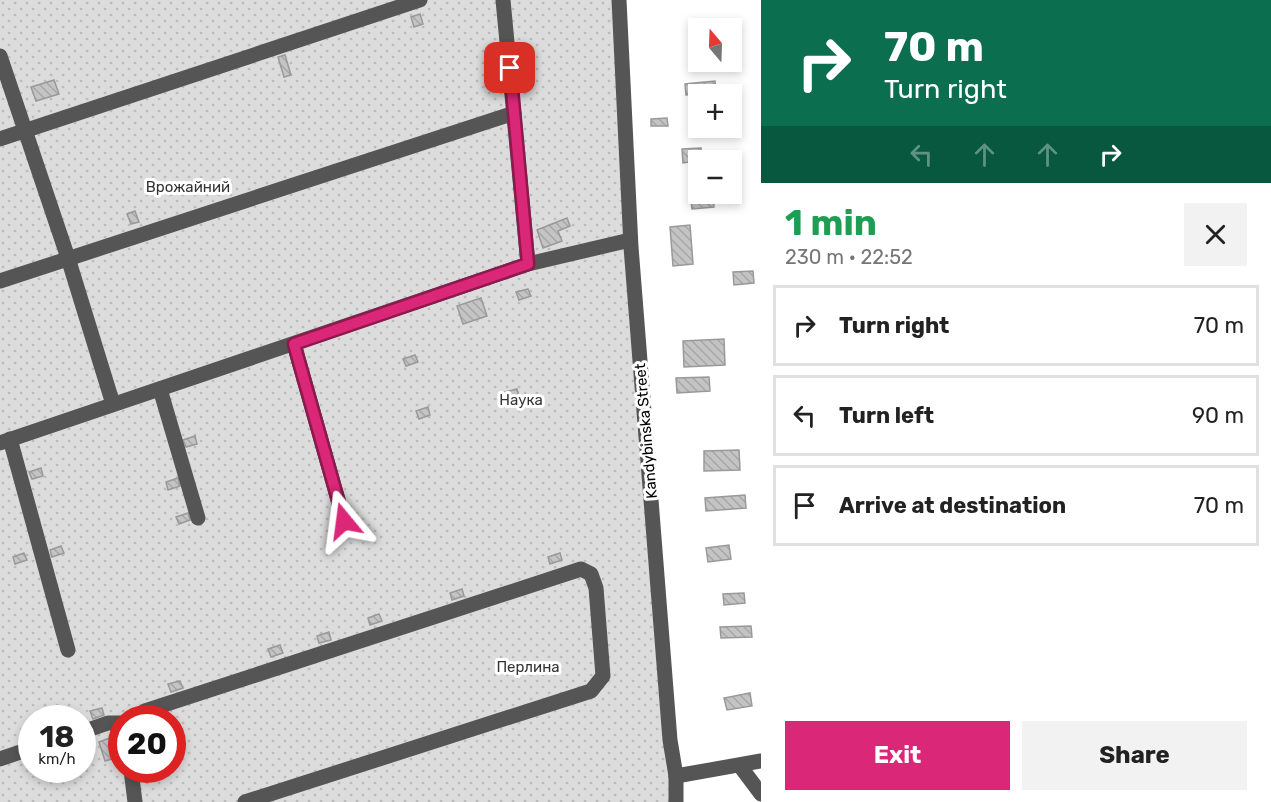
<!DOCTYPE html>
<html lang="en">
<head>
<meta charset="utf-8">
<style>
  body { margin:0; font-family:Rubik,sans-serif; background:#f2f2f2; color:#222; height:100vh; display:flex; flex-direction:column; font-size:22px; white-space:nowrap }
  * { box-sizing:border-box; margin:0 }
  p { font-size:20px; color:#767676 }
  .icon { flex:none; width:33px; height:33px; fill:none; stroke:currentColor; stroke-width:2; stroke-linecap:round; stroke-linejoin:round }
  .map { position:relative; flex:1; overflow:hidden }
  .side { display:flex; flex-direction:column; background:#fff; width:510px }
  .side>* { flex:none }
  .top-card { background:#0b6e4f; color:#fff; overflow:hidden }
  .needle { width:39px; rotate:341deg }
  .buttons { position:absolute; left:688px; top:18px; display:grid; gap:12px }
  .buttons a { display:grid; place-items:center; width:54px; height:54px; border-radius:0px; background:#fff; box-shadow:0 3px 9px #0003; font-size:30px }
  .speed { position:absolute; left:18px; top:705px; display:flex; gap:12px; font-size:30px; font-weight:700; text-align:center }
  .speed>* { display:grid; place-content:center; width:78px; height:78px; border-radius:50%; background:#fff; box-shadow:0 3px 9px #0003; line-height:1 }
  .speed small { font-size:15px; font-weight:400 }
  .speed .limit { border:9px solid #d22; background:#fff; color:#111 }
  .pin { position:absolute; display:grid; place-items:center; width:51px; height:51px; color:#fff; margin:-26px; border-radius:12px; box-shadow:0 3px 9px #0006 }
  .me { position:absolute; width:66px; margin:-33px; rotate:344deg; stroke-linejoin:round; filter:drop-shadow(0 0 4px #0008) }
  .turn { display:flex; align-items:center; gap:21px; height:126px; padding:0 24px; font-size:27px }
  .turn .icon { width:78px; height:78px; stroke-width:2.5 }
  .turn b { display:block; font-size:42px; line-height:51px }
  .lanes { display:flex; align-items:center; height:57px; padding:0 24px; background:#0003; justify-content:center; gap:30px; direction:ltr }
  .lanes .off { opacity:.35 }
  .round { display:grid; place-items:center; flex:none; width:63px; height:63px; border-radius:0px; background:#f2f2f2 }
  .headline { display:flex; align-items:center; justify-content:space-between; height:102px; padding:0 24px }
  h1 { font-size:36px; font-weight:700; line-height:45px; color:#1e9e55 }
  .action { display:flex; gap:12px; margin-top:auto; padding:12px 24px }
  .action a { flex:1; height:69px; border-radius:0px; background:#db2777; color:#fff; font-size:24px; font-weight:700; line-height:69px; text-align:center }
  .action a+a { background:#f2f2f2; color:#222 }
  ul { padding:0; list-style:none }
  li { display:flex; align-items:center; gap:18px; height:81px; margin:0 12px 9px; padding:0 12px; border:3px solid #e0e0e0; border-radius:0px }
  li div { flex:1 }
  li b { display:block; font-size:22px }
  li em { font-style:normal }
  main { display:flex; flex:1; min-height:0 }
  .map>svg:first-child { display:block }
  .garden { fill:url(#garden-dots); fill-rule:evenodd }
  .building { fill:url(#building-back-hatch); stroke:#999; stroke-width:1.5 }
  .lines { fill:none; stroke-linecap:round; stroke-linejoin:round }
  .minor { stroke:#555; stroke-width:15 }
  .route-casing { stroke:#8e194d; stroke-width:15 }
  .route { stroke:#db2777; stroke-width:10 }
  .labels { text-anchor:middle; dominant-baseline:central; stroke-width:6; stroke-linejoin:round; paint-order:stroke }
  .park-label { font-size:15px; fill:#333; stroke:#fff }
  .street-label { font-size:15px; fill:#000; stroke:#fff }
</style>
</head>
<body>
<main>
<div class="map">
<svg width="761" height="802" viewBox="0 0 761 802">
  <defs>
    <pattern id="garden-dots" width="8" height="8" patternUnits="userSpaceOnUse" patternTransform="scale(1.5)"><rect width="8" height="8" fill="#dcdcdc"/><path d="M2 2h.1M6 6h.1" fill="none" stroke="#bbb" stroke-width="1.8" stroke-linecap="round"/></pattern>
    <pattern id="building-back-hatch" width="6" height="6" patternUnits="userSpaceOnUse" patternTransform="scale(1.5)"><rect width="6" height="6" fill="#c4c4c4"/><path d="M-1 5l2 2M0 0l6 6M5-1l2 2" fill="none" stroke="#a7a7a7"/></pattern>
  </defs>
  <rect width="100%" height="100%" fill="#fff"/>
  <path class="garden" d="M0,0h619l57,802h-676zM32,718h50v52h-50zM122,718h50v52h-50z"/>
  <g class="building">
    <path d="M420,14l3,10 -9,3 -3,-10z"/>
    <path d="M699,29v15l-6,1 -3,-14z"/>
    <path d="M285,55l6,20 -7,2 -6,-20z"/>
    <path d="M54,80l5,14 -23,7 -5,-14z"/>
    <path d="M715,81l1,11 -30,3 -1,-11z"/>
    <path d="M667,118l1,8h-17v-7z"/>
    <path d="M701,148l1,12 -19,3 -1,-14z"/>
    <path d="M690,193l23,1 1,13 -22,2z"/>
    <path d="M135,211l4,11 -8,2 -4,-10z"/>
    <path d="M567,218l3,8 -12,5 4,10 -19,7 -6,-18z"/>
    <path d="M690,225l3,39 -20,2 -3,-39z"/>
    <path d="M753,271l1,12 -20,2 -1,-13z"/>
    <path d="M528,289l3,7 -12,4 -3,-8z"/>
    <path d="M481,298l6,18 -24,8 -6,-18z"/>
    <path d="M724,339l1,26 -41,2 -1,-26z"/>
    <path d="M415,355l3,7 -12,4 -3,-7z"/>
    <path d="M709,377l1,14 -33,2 -1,-15z"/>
    <path d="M517,389l2,7 -12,4 -2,-8z"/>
    <path d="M428,407l2,8 -11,4 -3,-8z"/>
    <path d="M195,436l2,8 -11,3 -3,-7z"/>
    <path d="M739,450l1,20 -36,1v-20z"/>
    <path d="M41,468l2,8 -11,3 -3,-7z"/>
    <path d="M178,478l2,8 -12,4 -2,-8z"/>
    <path d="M745,495l1,13 -40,3 -1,-13z"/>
    <path d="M188,513l2,7 -11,4 -3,-7z"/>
    <path d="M729,545l2,14 -23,3 -2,-14z"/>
    <path d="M61,546l3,7 -12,4 -2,-7z"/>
    <path d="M24,553l3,7 -12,4 -2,-7z"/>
    <path d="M560,553l2,7 -12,4 -2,-7z"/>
    <path d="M462,589l2,7 -12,4 -2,-7z"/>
    <path d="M744,593l1,10 -21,2 -1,-11z"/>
    <path d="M379,614l3,7 -12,4 -2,-7z"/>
    <path d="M751,626l1,11 -31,1 -1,-11z"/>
    <path d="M329,632l2,8 -12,3 -2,-7z"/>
    <path d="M280,645l3,8 -12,4 -3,-8z"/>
    <path d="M180,681l3,7 -12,4 -3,-8z"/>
    <path d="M750,693l2,13 -25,4 -3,-12z"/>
    <path d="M102,708l2,7 -11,4 -3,-8z"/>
    <path d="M118,735l4,21 -17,5 -6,-19z"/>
  </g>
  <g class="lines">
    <g class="minor">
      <path d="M503,0l25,264"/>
      <path d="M619,0l12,247 39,493 6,36 85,-15"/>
      <path d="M0,56l68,202 45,146"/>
      <path d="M0,139l420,-139"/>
      <path d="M0,281l514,-168"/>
      <path d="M294,344l50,177"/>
      <path d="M160,389l38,129"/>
      <path d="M10,439l58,211"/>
      <path d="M0,443l528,-179 102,-24"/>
      <path d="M132,718l13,-7 436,-142 10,5 5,14 7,88 -12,15 -346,111"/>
      <path d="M82,732l26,-9h14"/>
      <path d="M0,759l32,-11"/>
      <path d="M740,766l21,28"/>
      <path d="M131,770l4,32"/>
      <path d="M676,802v-26"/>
    </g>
  </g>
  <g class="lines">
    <g class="route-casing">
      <path id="route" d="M344,521l-50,-177 234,-80 -18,-196"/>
    </g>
    <use href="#route" class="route"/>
  </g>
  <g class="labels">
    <g class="park-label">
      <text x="188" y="187">Врожайний</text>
      <text x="521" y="400">Наука</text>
      <text x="528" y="667">Перлина</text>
    </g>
    <g class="street-label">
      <text transform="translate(646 431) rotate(-95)">Kandybinska Street</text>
    </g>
  </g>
</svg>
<div class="buttons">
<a><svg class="needle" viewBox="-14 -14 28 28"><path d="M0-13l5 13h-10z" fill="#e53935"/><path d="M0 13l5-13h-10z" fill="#767676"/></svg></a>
<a>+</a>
<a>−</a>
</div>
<div class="speed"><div>18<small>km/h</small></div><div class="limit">20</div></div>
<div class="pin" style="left:510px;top:68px;background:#d93025"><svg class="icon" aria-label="arrive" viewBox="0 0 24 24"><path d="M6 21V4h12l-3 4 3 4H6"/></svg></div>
<svg class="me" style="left:344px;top:521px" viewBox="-20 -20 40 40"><path d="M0-17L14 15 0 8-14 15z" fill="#db2777" stroke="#fff" stroke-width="4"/></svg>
</div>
<section class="side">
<div class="top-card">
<div class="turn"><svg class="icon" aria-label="right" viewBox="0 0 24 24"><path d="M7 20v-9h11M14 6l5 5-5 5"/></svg><div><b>70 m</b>Turn right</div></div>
<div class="lanes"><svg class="icon off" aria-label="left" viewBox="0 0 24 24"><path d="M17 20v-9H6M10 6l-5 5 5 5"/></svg><svg class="icon off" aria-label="ahead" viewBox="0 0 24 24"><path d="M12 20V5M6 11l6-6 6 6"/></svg><svg class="icon off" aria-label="ahead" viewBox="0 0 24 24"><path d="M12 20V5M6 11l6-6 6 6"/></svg><svg class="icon" aria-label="right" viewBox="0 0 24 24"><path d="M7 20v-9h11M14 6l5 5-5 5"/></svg></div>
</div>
<div class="headline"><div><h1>1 min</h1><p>230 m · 22:52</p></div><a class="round"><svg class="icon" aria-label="close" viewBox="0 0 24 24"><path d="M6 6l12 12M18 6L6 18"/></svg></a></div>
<ul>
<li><svg class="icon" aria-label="right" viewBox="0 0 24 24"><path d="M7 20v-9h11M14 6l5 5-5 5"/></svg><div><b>Turn right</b></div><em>70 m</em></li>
<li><svg class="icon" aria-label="left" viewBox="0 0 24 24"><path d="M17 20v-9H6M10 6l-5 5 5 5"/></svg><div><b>Turn left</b></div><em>90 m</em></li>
<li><svg class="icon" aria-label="arrive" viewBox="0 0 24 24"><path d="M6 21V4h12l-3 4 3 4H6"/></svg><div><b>Arrive at destination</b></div><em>70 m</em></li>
</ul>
<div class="action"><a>Exit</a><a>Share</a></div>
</section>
</main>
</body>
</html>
